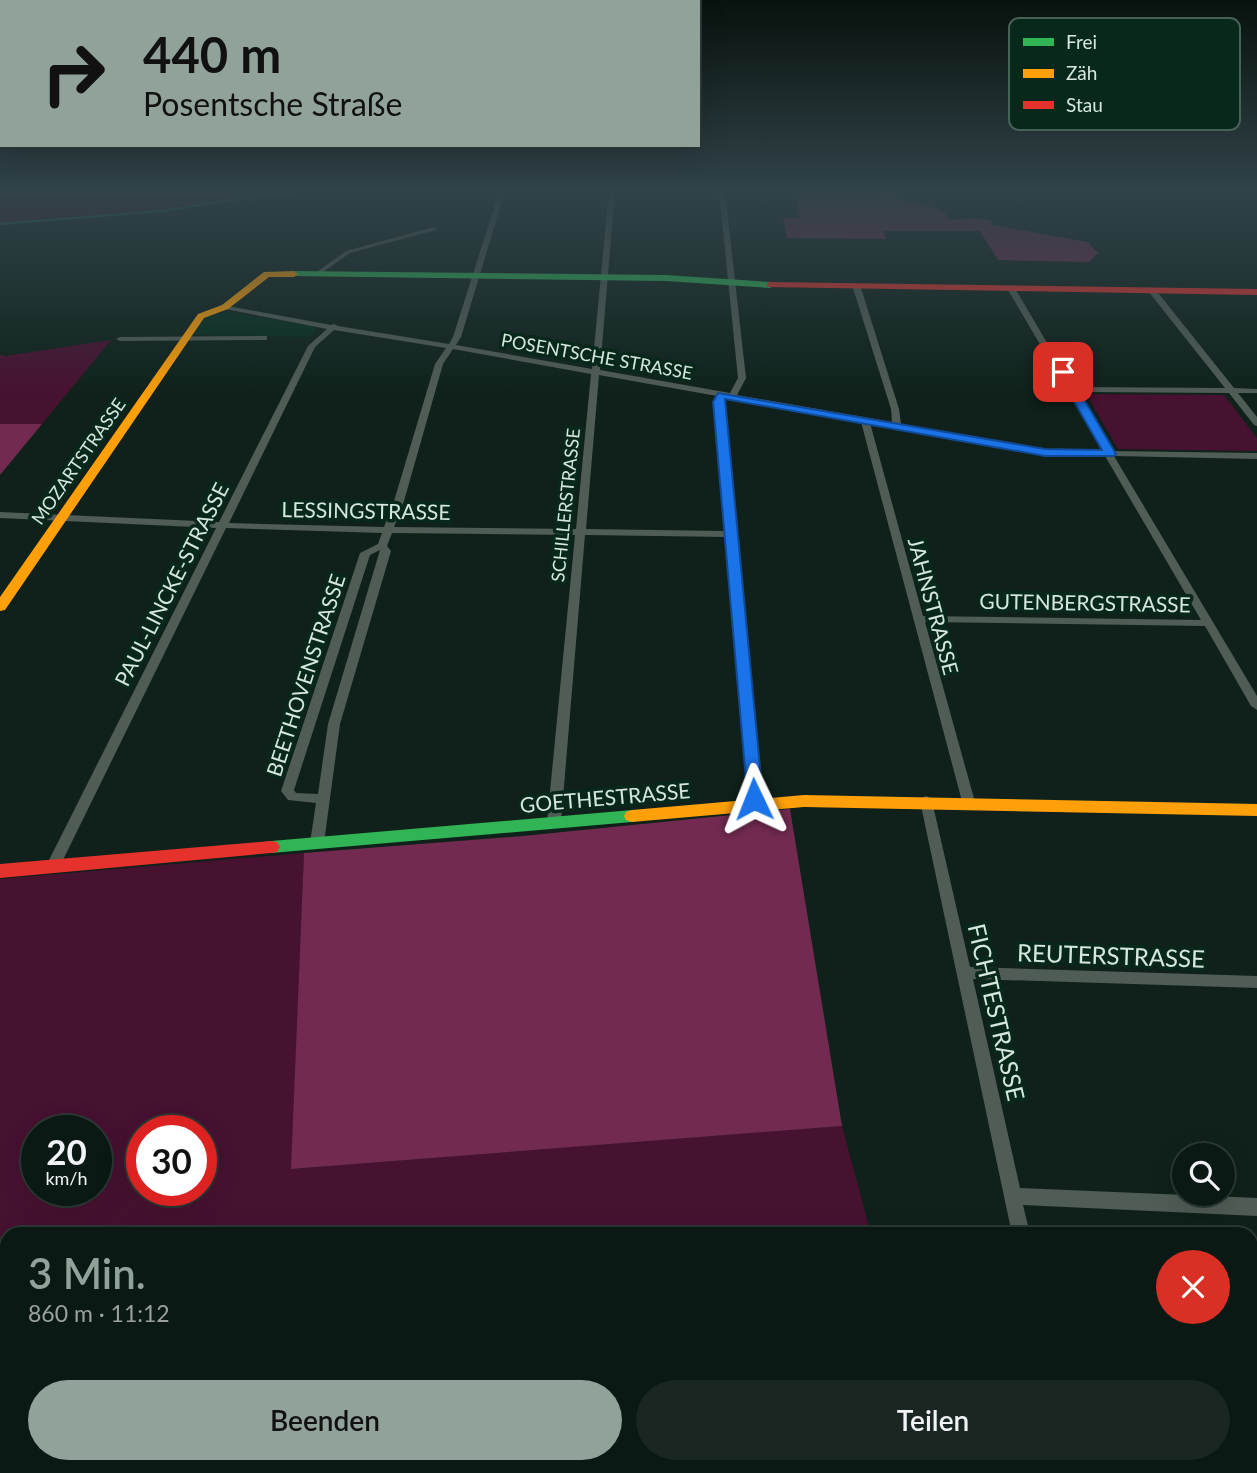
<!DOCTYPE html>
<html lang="de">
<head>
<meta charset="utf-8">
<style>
  body { margin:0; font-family:Lato,sans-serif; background:#192622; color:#f1f3f6; height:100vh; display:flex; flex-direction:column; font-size:26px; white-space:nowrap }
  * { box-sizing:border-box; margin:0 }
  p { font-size:23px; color:#9aa0a0 }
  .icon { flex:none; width:38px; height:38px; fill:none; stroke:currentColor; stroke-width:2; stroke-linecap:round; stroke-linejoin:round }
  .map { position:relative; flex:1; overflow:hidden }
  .panel { position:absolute; left:0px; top:1227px; width:1258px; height:247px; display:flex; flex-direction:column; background:#0b1914; border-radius:21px 21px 0 0; box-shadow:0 7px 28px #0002,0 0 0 2px #2b3834 }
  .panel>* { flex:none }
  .hud { position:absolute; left:0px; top:0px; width:700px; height:147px; box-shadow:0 7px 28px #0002,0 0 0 2px #2b3834; background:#90a299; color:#111; overflow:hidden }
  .tools { position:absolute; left:1172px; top:1143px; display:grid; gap:14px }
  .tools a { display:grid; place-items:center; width:63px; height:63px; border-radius:50%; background:#0b1914; box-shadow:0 7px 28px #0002,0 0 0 2px #2b3834; font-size:35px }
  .speed { position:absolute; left:21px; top:1115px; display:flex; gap:14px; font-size:35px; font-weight:700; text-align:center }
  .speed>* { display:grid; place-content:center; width:91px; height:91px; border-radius:50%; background:#0b1914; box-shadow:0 7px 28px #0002,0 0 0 2px #2b3834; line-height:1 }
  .speed small { font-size:18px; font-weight:400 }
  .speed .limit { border:10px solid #d22; background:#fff; color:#111 }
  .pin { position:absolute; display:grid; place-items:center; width:60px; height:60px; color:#fff; margin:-30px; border-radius:14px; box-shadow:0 4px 10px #0006 }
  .me { position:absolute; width:77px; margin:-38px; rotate:358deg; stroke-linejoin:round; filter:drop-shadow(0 0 5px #0008) }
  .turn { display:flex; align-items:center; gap:24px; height:147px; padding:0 28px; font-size:32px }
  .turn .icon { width:91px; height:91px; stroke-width:2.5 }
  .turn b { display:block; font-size:49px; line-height:60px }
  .round { display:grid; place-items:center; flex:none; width:74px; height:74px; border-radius:37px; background:#192622 }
  .head { display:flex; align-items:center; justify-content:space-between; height:119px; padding:0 28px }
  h1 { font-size:42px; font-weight:600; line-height:52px; color:#90a299 }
  .cta { display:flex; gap:14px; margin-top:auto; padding:14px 28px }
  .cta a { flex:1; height:80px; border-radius:42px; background:#90a299; color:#111; font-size:28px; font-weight:600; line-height:80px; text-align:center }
  .cta a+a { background:#192622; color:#f1f3f6 }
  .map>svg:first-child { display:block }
  .built { fill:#052d1f }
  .green { fill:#471130; fill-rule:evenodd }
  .forest { fill:#722a50 }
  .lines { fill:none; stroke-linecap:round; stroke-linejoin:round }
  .stream { stroke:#177656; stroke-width:2 }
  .street { fill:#505c56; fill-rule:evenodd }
  .fast { fill:#30b455; fill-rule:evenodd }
  .slow { fill:#ff9f0a; fill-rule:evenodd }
  .jam { fill:#e5322d; fill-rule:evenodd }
  .route { fill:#1a73e8; stroke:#114b97; stroke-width:2 }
  .labels { text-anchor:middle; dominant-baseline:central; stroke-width:7; stroke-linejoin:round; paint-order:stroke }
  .far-street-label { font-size:18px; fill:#d5e7de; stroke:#08281c }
  .street-label { font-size:21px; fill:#d5e7de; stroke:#08281c }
  .near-street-label { font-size:24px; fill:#d5e7de; stroke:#08281c }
  .key { fill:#08281c; stroke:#466156; stroke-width:2 }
  .key-label { font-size:19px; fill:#d5e7de }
</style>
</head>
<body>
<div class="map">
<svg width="1257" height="1473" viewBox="0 0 1257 1473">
  <rect width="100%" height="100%" fill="#0f211a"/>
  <path class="built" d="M230,312l87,15 -6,10 -117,-2 11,-18z"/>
  <g class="green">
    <path d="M293,191l-132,20 -161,14v-34z"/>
    <path d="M111,340l-69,84h-42v-70l5,2z"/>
    <path d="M1086,394l138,1 33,43v13l-139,-2z"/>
    <path d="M304,853l-12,316 550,-43 29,108h-864v88l-7,1v-444zM37,1130h59v60h-59zM142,1130h59v60h-59z"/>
    <path d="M163,1467l791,-1 1,7h-794z"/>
  </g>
  <g class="forest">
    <path d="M884,191h20l-11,7 40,9 13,6 2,6c15,1 29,-2 43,2l1,4 96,17 10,11 -9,9 -91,-2 -18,-29h-97l3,8 -99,-1 -4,-20h16l-1,-19 24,-4 46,4z"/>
    <path d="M0,424h42l-42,51z"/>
    <path d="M790,809l52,317 -551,43 13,-316 219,-17z"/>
  </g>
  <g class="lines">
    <path class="stream" d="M0,224l161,-13 132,-20"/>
    <g class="street">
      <path d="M609,191h6l-15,179 130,23 8,-15 -19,-187h6l21,187 -9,17 155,27 -1,-13 -38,-121 4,-2 4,2 38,121 2,15 144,25 57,1 -94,-160 4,-2 4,2 57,97 152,1 -77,-97 7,-2 79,99 23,1v4h-19l19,24v9l-3,-1 -25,-32 -153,-1 35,59 146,2v6l-143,-3 143,240v14l-6,-4 -46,-80 -280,-4 50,180 -2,3h-10l-102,-383 -136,-25 -3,5 15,132 -1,2 27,269 -2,3h-10l-2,-3 -23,-268 -141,-2 -24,287 -2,3h-10l-2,-3 28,-287 -183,-2 -5,13 4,5 -51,173 -16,119 -2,4h-10l-2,-4 6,-40 -28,-3 -7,-9 79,-238 18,-9 4,-11 -156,-5 -166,338 -2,4h-10l-2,-4 170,-338 -216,-10v-6l219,10 89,-176 19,-17 -102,-20h-3v-4l109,20 3,-1 4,2 111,18 4,-7 44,-139 3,-2 3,2 -42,139 -5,8 136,24zM334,330l112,18 -11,16 -41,137 -10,26 -155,-4 86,-176zM453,349l138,25 -15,155 -182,-2 10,-26 39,-137zM599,375l118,21 -3,6 11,129 -139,-2zM870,423l175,32 60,1 96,164 -278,-4zM380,550l-52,174 -10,70 -22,-1 -2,-3 76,-235z"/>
      <path d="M434,227l3,2 -1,1 -86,23 -31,22 -5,-1 32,-23z"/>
      <path d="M264,336h3v4l-147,1 -4,-2 4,-2z"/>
      <path d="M926,796l5,2 1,3 38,166 287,9v12l-284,-9 47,209 237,10v18l-234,-11 7,29h-18l-92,-433 1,-3z"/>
    </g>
    <g class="fast">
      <path d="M294,271l372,4 104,7 5,3 -5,3 -104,-7 -375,-5 -1,-2z"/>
      <path d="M632,810l6,2 2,4 -2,4 -6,2 -361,31 -6,-1 -3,-5 3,-5 6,-1z"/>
    </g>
    <g class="slow">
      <path d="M264,272l30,-1 4,3 -4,3h-25l-41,32 -24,9 -199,292 -5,1v-14l198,-283 24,-9z"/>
      <path d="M804,795l453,9v12l-453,-9 -172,15 -6,-2 -2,-4 2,-4 6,-2z"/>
    </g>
    <g class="jam">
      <path d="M770,282l487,7v6l-490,-8v-4z"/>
      <path d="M271,841l6,1 3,5 -3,5 -6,1 -271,25v-14z"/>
    </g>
  </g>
  <linearGradient id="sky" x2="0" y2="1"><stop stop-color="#08120e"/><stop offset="0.48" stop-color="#314349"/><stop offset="1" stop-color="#314349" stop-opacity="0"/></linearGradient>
  <rect width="1257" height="398" fill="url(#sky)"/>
  <path class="route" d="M1063,369l5,3 48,82 -2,2h-69l-320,-57 38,400 -3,4h-12l-35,-401 5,-9 327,56 57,1 -45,-78z"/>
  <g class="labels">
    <g class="far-street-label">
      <text transform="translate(597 356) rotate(10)">POSENTSCHE STRASSE</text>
      <text transform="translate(78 461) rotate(-55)">MOZARTSTRASSE</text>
      <text transform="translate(565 505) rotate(-84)">SCHILLERSTRASSE</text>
    </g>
    <g class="street-label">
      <text transform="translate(366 510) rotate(1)">LESSINGSTRASSE</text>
      <text transform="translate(171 584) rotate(-63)">PAUL-LINCKE-STRASSE</text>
      <text transform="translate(1085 602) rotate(1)">GUTENBERGSTRASSE</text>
      <text transform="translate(934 606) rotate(75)">JAHNSTRASSE</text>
      <text transform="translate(305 675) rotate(-72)">BEETHOVENSTRASSE</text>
      <text transform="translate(605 797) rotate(-5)">GOETHESTRASSE</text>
    </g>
    <g class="near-street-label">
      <text transform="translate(1111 955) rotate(2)">REUTERSTRASSE</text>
      <text transform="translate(997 1012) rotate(77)">FICHTESTRASSE</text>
    </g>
  </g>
  <rect x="1009" y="18" width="231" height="112" rx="10" class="key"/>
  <rect x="1023" y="38" width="31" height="8" fill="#30b455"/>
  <rect x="1023" y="69" width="31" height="9" fill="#ff9f0a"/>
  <rect x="1023" y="101" width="31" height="8" fill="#e5322d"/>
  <g class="key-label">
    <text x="1066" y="49">Frei</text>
    <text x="1066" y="80">Zäh</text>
    <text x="1066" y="112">Stau</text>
  </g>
</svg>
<div class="tools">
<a><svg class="icon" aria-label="search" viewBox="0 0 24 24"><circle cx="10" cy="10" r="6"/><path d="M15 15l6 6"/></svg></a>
</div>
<div class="speed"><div>20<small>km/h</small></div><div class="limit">30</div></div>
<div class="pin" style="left:1063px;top:372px;background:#d93025"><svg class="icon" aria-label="arrive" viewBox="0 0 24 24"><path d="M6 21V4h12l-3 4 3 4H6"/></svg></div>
<svg class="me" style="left:754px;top:799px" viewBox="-20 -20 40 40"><path d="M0-17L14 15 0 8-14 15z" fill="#1a73e8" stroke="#fff" stroke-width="4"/></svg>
<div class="hud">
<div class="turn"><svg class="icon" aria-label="right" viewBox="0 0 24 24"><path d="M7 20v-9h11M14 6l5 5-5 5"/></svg><div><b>440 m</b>Posentsche Straße</div></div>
</div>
<section class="panel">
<div class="head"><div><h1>3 Min.</h1><p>860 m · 11:12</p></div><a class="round" style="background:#d93025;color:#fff"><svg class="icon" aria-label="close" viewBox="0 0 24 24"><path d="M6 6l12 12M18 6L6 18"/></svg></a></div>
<div class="cta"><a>Beenden</a><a>Teilen</a></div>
</section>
</div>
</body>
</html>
